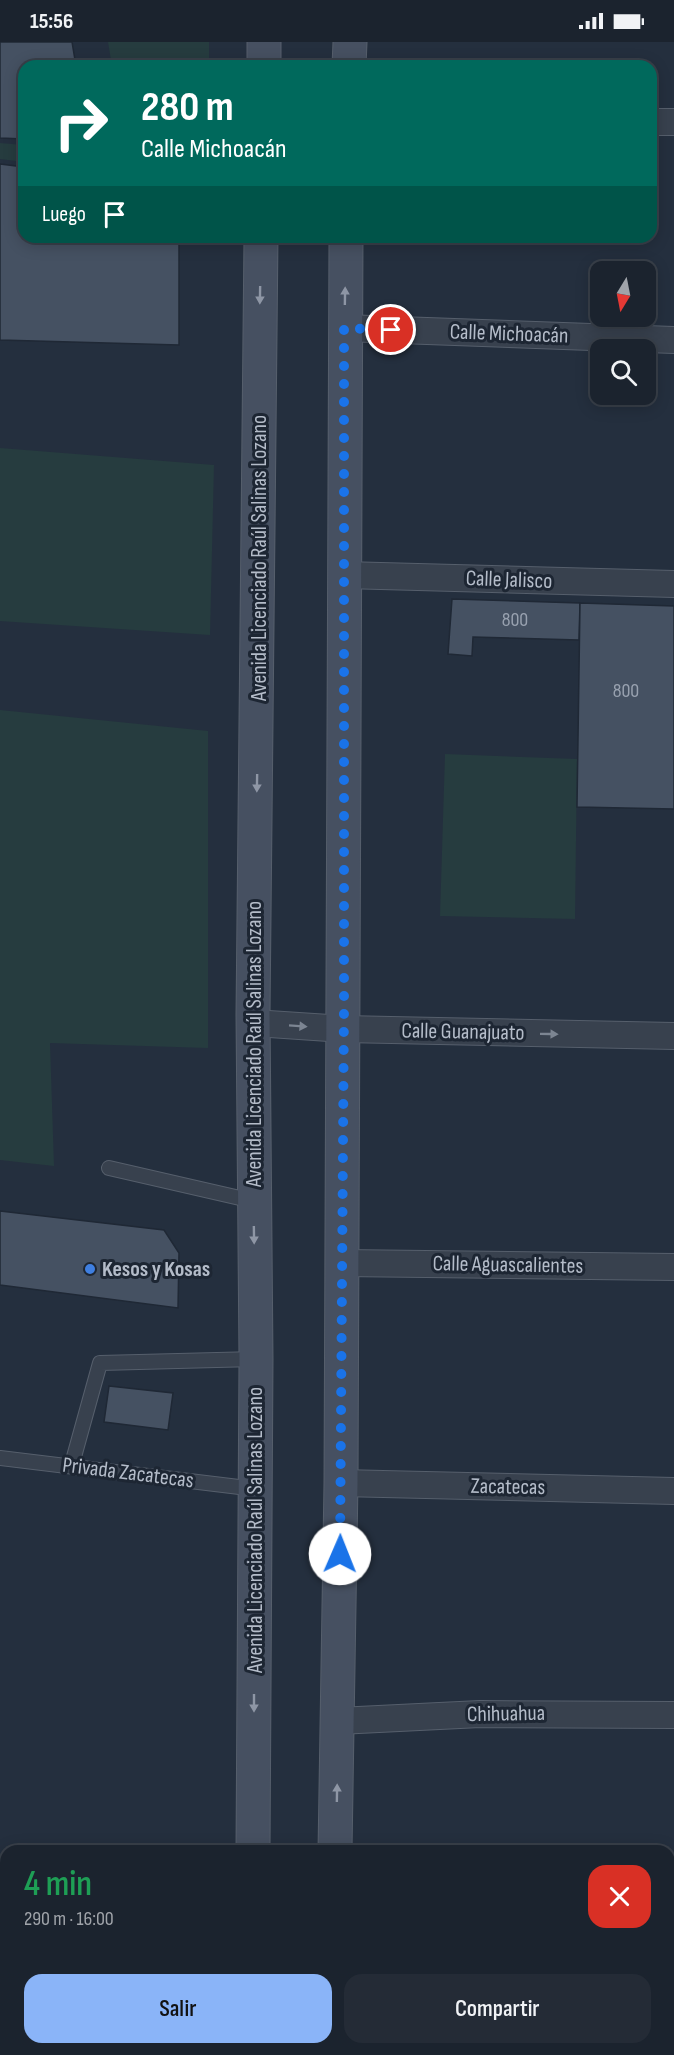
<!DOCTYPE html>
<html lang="es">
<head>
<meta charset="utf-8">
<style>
  body { margin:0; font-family:"Sofia Sans Condensed",sans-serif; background:#242b36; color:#f1f3f6; height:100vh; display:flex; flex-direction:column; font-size:22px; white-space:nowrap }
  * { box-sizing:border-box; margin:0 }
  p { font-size:20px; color:#a0a4aa }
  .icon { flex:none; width:33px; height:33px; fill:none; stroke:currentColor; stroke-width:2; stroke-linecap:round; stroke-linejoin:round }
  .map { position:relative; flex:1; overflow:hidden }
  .details { position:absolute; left:0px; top:1803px; width:675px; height:210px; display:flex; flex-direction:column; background:#1b232e; border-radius:18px 18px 0 0; box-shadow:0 3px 15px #0003,0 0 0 2px #39404a }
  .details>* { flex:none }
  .banner { position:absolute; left:18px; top:18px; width:639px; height:183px; border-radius:18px; box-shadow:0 3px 15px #0003,0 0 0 2px #39404a; background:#00695c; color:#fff; overflow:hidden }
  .needle { width:39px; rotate:190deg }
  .fabs { position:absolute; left:590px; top:219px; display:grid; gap:12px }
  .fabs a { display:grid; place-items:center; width:66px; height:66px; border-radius:12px; background:#1b232e; box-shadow:0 3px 15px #0003,0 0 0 2px #39404a; font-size:30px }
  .pin { position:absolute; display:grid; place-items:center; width:51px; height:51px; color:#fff; margin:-26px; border:3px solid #fff; border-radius:50%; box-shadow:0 2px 6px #0007 }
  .me { position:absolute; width:66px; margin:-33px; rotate:1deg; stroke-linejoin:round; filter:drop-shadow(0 0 4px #0008) }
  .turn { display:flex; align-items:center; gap:21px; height:126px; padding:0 24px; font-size:27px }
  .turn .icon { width:78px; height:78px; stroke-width:2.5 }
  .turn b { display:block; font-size:42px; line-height:51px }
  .then { display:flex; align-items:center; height:57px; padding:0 24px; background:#0003; gap:12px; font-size:22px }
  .round { display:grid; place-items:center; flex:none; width:63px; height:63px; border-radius:18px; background:#242b36 }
  .summary { display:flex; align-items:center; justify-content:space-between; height:102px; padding:0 24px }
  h1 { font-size:36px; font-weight:600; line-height:45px; color:#1e9e55 }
  .cta { display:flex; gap:12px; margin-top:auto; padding:12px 24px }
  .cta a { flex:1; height:69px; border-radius:18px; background:#8ab4f8; color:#111; font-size:24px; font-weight:600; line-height:69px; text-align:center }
  .cta a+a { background:#242b36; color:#f1f3f6 }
  .status { display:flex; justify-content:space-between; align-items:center; height:42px; padding:0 30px; background:#1b232e; direction:ltr }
  .status svg { height:16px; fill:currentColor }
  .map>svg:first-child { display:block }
  .green { fill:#263c3f }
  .building { fill:#455162; stroke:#1f2835; stroke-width:1.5 }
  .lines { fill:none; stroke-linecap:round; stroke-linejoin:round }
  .service-casing { stroke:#565f6c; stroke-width:16 }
  .minor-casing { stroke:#565f6c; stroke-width:28 }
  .secondary-casing { stroke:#565f6c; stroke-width:35 }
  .service { stroke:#38414e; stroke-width:14 }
  .minor { stroke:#38414e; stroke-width:26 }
  .secondary { stroke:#465061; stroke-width:33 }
  .oneway { fill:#8e96a5 }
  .oneway2 { fill:#7c8592 }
  .route { stroke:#1a73e8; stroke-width:10; stroke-dasharray:0 18 }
  .shop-dot { fill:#3f7fe0; stroke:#1d2633; stroke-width:2 }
  .labels { text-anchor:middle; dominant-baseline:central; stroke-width:6; stroke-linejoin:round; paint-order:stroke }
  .number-label { font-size:20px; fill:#98a1af }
  .street-label { font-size:22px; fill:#b4bcc9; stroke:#1d2633 }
  .poi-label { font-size:22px; font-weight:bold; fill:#b4bcc9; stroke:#1d2633; text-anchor:start }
</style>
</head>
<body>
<div class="status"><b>15:56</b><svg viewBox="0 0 49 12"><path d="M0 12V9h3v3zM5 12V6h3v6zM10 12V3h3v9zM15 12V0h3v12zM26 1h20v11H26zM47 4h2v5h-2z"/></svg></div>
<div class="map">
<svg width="674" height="2013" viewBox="0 0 674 2013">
  <rect width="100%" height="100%" fill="#242f3e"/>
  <g class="green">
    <path d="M108,0h101v24h-97z"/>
    <path d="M0,101l24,2v17l-24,-3z"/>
    <path d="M0,406l214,17 -4,170 -210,-14z"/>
    <path d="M0,668l208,21v317l-158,-5 4,123 -54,-6z"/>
    <path d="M445,712l132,5 -2,160 -135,-3z"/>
    <path d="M0,1932l6,1v74h196v6h-202z"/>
  </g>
  <g class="building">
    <path d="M0,0h72l4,24h-52v73l-24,-1z"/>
    <path d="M0,122l24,3v70h155v108l-179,-5z"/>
    <path d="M452,557l128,4 -1,37 -106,-3 -1,19 -24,-2z"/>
    <path d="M580,561l94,3v203l-97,-2z"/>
    <path d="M0,1169l164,19 15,23 -1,55 -178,-23z"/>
    <path d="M109,1344l64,7 -5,37 -64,-8z"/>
  </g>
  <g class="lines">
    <g class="service-casing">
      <g id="service">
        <path d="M109,1126l144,33"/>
        <path d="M0,1416l256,31"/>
        <path d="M72,1422l28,-101 156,-4"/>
      </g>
    </g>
    <g class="minor-casing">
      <g id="minor">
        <path d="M651,80h23"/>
        <path d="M344,286l330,12"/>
        <path d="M344,533l330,9"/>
        <path d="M253,981l91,6 330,7"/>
        <path d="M342,1221l332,4"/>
        <path d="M341,1441l333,8"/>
        <path d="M338,1679l142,-7 194,1"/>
      </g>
    </g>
    <g class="secondary-casing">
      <g id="secondary">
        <path d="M264,24v-24"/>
        <path d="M349,24l1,-24"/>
        <path d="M253,1809l3,-492 -3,-345 8,-777"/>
        <path d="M335,1809l6,-368 5,-1246"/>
        <path d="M250,2013v-6"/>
        <path d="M333,2013l1,-6"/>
      </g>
    </g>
    <use href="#service" class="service"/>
    <use href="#minor" class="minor"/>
    <use href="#secondary" class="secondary"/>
  </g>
  <defs><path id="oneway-solid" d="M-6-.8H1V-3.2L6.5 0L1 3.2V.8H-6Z" transform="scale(1.5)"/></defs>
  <g class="oneway">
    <use href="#oneway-solid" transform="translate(260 253) rotate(91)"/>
    <use href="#oneway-solid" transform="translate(345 254) rotate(-89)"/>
    <use href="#oneway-solid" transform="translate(257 741) rotate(91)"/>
    <use href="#oneway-solid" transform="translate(254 1193) rotate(89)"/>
    <use href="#oneway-solid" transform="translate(254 1661) rotate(90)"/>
    <use href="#oneway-solid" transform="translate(337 1751) rotate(-89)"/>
  </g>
  <g class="oneway2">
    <use href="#oneway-solid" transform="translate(298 984) rotate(4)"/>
    <use href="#oneway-solid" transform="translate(549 992) rotate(1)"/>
  </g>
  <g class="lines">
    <path class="route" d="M340,1512l4,-546v-680l47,2"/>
  </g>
  <circle class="shop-dot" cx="90" cy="1227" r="6"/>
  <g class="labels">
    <g class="number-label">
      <text x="515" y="578">800</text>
      <text x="626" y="649">800</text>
    </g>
    <g class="street-label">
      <text transform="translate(509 292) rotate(2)">Calle Michoacán</text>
      <text transform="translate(259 516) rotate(-90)">Avenida Licenciado Raúl Salinas Lozano</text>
      <text transform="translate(509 538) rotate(2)">Calle Jalisco</text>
      <text transform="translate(463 990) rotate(1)">Calle Guanajuato</text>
      <text transform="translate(254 1002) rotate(-90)">Avenida Licenciado Raúl Salinas Lozano</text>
      <text transform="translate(508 1223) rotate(1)">Calle Aguascalientes</text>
      <text transform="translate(128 1431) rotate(7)">Privada Zacatecas</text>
      <text transform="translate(508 1445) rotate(1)">Zacatecas</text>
      <text transform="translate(255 1488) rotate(-90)">Avenida Licenciado Raúl Salinas Lozano</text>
      <text transform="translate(506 1672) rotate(-1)">Chihuahua</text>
    </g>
    <g class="poi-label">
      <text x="102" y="1227">Kesos y Kosas</text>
    </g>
  </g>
</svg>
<div class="fabs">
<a><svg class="needle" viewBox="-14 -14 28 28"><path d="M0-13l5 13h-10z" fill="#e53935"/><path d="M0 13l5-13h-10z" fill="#a0a4aa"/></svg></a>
<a><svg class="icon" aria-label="search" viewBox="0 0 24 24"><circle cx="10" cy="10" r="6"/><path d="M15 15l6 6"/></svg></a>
</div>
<div class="pin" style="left:391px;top:288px;background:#d93025"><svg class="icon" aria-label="arrive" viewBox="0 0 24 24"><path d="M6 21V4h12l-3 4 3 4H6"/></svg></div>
<svg class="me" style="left:340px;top:1512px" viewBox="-20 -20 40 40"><circle r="19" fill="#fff"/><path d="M0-13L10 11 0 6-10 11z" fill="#1a73e8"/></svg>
<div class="banner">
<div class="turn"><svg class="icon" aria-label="right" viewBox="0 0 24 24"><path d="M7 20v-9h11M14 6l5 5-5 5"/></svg><div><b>280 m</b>Calle Michoacán</div></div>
<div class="then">Luego<svg class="icon" aria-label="arrive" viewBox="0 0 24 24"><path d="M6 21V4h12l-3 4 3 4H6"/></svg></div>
</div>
<section class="details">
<div class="summary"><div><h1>4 min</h1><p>290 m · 16:00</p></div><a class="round" style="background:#d93025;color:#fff"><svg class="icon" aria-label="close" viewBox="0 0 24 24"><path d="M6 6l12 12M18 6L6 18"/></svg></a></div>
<div class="cta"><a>Salir</a><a>Compartir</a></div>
</section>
</div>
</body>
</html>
